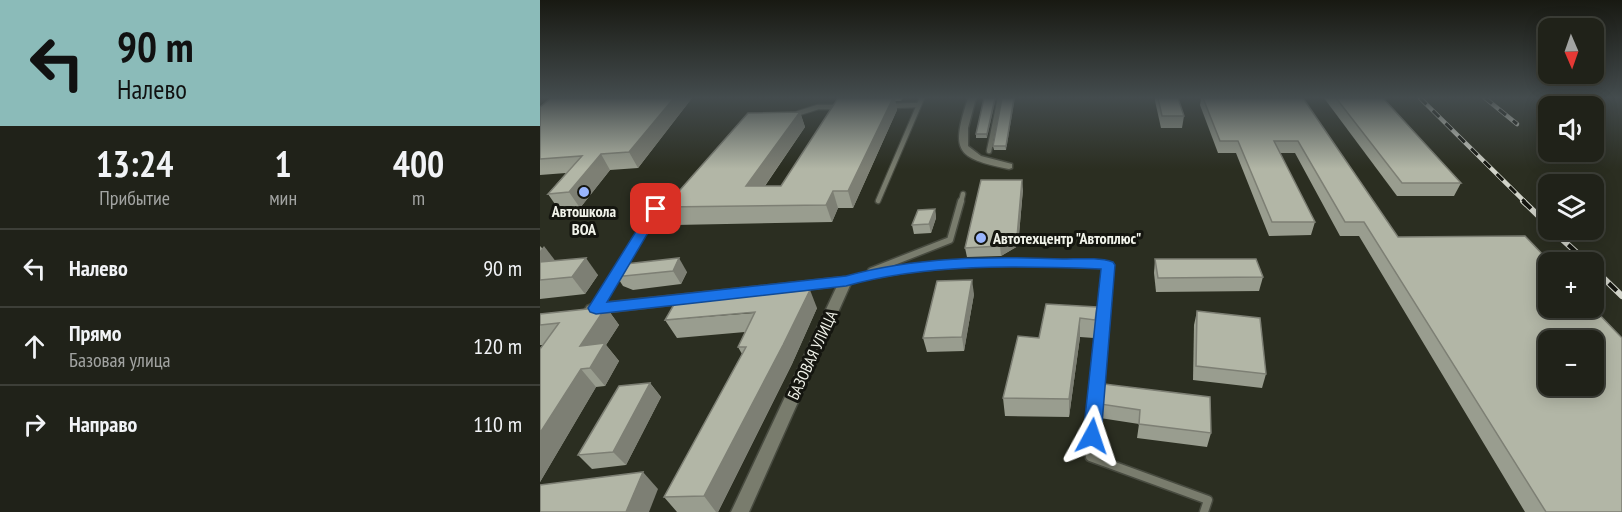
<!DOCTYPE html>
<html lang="ru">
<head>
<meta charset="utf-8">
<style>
  body { margin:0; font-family:"PT Sans Narrow",sans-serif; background:#282a22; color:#f1f3f6; height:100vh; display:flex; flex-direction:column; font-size:22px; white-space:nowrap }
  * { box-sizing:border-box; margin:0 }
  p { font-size:20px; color:#a2a4a2 }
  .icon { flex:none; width:33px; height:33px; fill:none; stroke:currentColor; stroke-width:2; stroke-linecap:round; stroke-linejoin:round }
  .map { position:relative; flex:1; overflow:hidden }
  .panel { display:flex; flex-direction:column; background:#202219; width:540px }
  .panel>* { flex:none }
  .banner { background:#8bbbb9; color:#111; overflow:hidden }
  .needle { width:39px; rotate:178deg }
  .tools { position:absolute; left:998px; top:18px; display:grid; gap:12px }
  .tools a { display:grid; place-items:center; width:66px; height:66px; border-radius:12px; background:#202219; box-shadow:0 3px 15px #0003,0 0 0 2px #3d3f38; font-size:30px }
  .pin { position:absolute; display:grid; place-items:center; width:51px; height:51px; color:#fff; margin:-26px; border-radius:12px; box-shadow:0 3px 9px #0006 }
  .me { position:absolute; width:66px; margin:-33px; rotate:5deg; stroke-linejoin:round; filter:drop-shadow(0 0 4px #0008) }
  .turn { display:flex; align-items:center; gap:21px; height:126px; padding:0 18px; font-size:27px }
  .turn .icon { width:78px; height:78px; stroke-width:2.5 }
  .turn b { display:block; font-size:42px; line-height:51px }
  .eta { display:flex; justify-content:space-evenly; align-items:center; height:102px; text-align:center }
  .eta b { font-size:36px; font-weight:800; line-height:42px }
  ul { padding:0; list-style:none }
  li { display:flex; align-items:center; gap:18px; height:78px; padding:0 18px; border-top:2px solid #3d3f38 }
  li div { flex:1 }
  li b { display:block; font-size:22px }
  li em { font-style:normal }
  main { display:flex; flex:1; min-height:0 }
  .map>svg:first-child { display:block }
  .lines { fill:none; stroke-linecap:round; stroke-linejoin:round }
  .service-far2-casing { stroke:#484b40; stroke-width:7 }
  .service-far1-casing { stroke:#484b40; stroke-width:9 }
  .service-casing { stroke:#484b40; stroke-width:11 }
  .minor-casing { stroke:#484b40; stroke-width:3 }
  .service-far2 { stroke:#797c6d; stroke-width:4.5 }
  .service-far1 { stroke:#797c6d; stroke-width:6 }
  .service { stroke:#797c6d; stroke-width:8 }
  .minor { fill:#797c6d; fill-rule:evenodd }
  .rail-far1-casing { stroke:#d1d3c9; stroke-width:4.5 }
  .rail-casing { stroke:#d1d3c9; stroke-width:6 }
  .rail-far1 { stroke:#14150f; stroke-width:3; stroke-dasharray:9; stroke-linecap:butt }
  .rail { stroke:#14150f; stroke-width:4; stroke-dasharray:11; stroke-linecap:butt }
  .wall { fill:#999d8f }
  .shaded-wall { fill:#7d7f74 }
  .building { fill:#b2b6a6; stroke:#7d7f74; stroke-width:1.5; fill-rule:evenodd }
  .route { fill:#1a73e8; stroke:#114b97; stroke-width:1.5 }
  .poi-dot { fill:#99b5fd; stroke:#14150f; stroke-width:2 }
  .labels { text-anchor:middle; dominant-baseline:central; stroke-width:6; stroke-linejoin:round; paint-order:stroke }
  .poi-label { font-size:16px; font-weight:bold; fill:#f1f3ea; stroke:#14150f }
  .street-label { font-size:16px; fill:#f1f3ea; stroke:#14150f }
</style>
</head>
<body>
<main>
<section class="panel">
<div class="banner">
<div class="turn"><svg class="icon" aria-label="left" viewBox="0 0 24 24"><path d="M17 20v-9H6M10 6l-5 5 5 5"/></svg><div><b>90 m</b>Налево</div></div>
</div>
<div class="eta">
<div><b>13:24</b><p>Прибытие</p></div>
<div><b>1</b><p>мин</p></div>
<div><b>400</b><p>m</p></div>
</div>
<ul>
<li><svg class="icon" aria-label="left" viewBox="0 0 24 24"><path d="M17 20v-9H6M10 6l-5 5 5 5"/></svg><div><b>Налево</b></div><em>90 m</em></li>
<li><svg class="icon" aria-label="ahead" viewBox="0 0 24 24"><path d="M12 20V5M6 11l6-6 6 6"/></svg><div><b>Прямо</b><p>Базовая улица</p></div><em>120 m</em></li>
<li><svg class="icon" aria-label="right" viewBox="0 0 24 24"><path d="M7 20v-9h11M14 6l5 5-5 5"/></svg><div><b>Направо</b></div><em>110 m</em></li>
</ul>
</section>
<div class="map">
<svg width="1082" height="512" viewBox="0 0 1082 512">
  <rect width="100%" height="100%" fill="#2b2e21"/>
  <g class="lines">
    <g class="service-far2-casing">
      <g id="service-far2">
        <path d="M349,106l29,-1"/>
        <path d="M259,113l19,-6h21"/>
        <path d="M449,151l11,-53"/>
        <path d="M338,201l44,-103"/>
        <path d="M421,202l2,-8"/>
      </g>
    </g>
    <g class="service-far1-casing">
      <g id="service-far1">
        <path d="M331,271l79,-31 11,-39"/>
        <path d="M306,281c87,-21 173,-20 262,-16l-7,72"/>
        <path d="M56,308l60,-99"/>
      </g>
    </g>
    <g class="service-casing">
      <path id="service" d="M561,336l-11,121 118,43 -4,12"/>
    </g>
    <g class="minor-casing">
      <g id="minor">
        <path d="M428,98h8l-8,30v18l13,10 31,8v4l-3,1c-54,-11 -58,-18 -41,-71z"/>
        <path d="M306,277l6,4 -103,231h-18l106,-226 -245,28 -5,-2 -2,-3 2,-3 5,-2z"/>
      </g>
    </g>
    <use href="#service-far2" class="service-far2"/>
    <use href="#service-far1" class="service-far1"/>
    <use href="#service" class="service"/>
    <use href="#minor" class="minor"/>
    <g class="rail-far1-casing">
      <g id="rail-far1">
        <path d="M880,98l105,104"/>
        <path d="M945,98l32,26"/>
      </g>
    </g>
    <g class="rail-casing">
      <g id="rail">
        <path d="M983,201l25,24"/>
        <path d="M1012,230l35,32"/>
        <path d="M1053,268l29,28"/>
      </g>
    </g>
    <use href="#rail-far1" class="rail-far1"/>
    <use href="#rail" class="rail"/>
  </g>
  <g class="wall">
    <path d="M152,98l-54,70 -28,2 -30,38 -21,2 -11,-16 18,-21 -26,2v-68z"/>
    <path d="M298,98h65l-2,3h-6l2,9 -44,98h-15l-6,14 -157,3 -10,-18 135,-95 5,15 -40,59h16z"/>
    <path d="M444,98l3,40h-11v-4z"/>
    <path d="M462,98l4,52h-12l-1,-4z"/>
    <path d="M615,98h23l6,18 -2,12h-21l-6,-27z"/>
    <path d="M661,98h102l95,139 224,275h-97l-166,-276h-19l-45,-83h-15l35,69 -4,13 -42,1 -33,-83h-18l-18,-48z"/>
    <path d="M784,98h59l78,85 -7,13h-57z"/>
    <path d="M483,189l-5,57 -17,10 -34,1 -2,-9z"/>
    <path d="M395,209l1,9 -5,15 -17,1 -2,-9z"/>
    <path d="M0,246l15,15 43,14 -13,19 -45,5z"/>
    <path d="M615,259l108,18 -4,14 -103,1 -2,-19z"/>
    <path d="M77,265l70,7 -6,12 -48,6 -10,-4 -9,-14z"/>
    <path d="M434,294l-10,57 -37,1 -4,-14z"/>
    <path d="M66,307l13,18 -13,20 13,16 -14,25 -9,1 -56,95v-133l3,-4h-3v-31z"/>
    <path d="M557,307v19l-3,12 -14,-1 -11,80 -64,-1 -2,-18 36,-60z"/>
    <path d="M277,308l-25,56 -74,148h-41l-13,-15 78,-143 -4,-7 7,-15 -68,6 -12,-18z"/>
    <path d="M657,311l69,63 -4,14 -69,-8 1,-55z"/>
    <path d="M110,383l11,14 -35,68 -34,4 -14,-14z"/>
    <path d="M564,384l107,49 -4,14 -70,-9 2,-14 -39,-6v-14z"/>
  </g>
  <g class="shaded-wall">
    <path d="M134,98h18l-54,70 -9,-16z"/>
    <path d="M353,98h2l2,12 -44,98 -5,-17z"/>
    <path d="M455,98h1l-9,40v-4z"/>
    <path d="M474,98h1l-9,52v-4z"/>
    <path d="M260,112l5,15 -52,76 -7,-17z"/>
    <path d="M61,154l9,16 -30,38 -11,-16z"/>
    <path d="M482,180l1,9 -5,57 -17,10 -1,-10z"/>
    <path d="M293,191l5,17 -6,14 -6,-17z"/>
    <path d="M395,209l1,9 -5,15 -2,-9z"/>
    <path d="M4,246l13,17 -13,17 -4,-4v-25z"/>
    <path d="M46,258l12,17 -13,19 -13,-17z"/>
    <path d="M139,258l8,14 -6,12 -8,-13z"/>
    <path d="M432,280l2,14 -10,57 -2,-14z"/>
    <path d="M270,290l7,18 -25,56 -74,148h-2l-12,-16z"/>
    <path d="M66,307l13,18 -13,20 13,16 -14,25 -15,-18 -10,-22z"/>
    <path d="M557,307v19l-3,12 1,-18z"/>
    <path d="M540,318v19l-11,80v-18z"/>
    <path d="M41,369l15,18 -56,95v-49z"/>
    <path d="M110,383l11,14 -35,68 -13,-13z"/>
    <path d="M103,472l15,17 -9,23h-23z"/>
  </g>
  <g class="building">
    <path d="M11,98h123l-45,54 -28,2 -32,38 -21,2 34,-38 -42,3v-52z"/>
    <path d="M298,98h55l-45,93h-15l-7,14 -161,2 83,-94 52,-1 -54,74h35z"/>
    <path d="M444,98h11l-8,36h-11z"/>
    <path d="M462,98h12l-8,48h-13z"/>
    <path d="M618,98h20l6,18h-22z"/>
    <path d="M663,98h100l95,139 127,-1 25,26h-2v46h45l29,30v174h-76l-182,-290h-19l-47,-81h-24l41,81h-43l-34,-81h-18zM1008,340h45v46h-45z"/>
    <path d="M796,98h47l78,85h-59z"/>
    <path d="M441,180h41l-5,57 -17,9 -35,2z"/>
    <path d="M395,209l-6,15 -17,1 6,-15z"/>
    <path d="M46,258l-14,19 -32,3v-18z"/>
    <path d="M139,258l-6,13 -49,5 -10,-4 3,-7z"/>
    <path d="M615,259h101l7,18 -105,1z"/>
    <path d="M432,280l-10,57 -39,1 14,-57z"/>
    <path d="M270,290l-27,55 -79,151 -40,1 82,-150h-8l17,-35 -90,8 11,-19z"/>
    <path d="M506,304l51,3 -2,13 -15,-2 -11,81 -66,-1 15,-62 21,2z"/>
    <path d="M66,307l-26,39 25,-3 -15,25 -9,1 -41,64v-84l19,-26 -19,2v-11z"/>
    <path d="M657,311l63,7 6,56 -70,-8z"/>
    <path d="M110,383l-37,69 -35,3 41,-69z"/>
    <path d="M564,384l106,13 1,36 -72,-9 1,-14 -40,-6z"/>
    <path d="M103,472l-17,40h-86v-27z"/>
  </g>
  <linearGradient id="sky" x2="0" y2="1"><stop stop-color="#181912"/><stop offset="0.58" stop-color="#444c4e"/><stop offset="1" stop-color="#444c4e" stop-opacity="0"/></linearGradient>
  <rect width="1082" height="169" fill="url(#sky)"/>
  <path class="route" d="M116,205l6,4 -55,93 239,-26c69,-19 145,-20 216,-17 17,0 36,-2 51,3l2,3 -14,171 -2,6 -7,2 -7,-2 -2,-6 18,-167c-84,-3 -173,-6 -255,17l-250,28 -6,-2 -2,-4 2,-3 60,-96z"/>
  <g class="poi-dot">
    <circle cx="44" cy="192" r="6"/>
    <circle cx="441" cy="238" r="6"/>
  </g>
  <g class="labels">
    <g class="poi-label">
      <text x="44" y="211">Автошкола<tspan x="44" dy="18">ВОА</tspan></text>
      <text x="453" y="238" text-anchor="start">Автотехцентр "Автоплюс"</text>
    </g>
    <g class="street-label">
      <text transform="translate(272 355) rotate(-65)">БАЗОВАЯ УЛИЦА</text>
    </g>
  </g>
</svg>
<div class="tools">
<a><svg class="needle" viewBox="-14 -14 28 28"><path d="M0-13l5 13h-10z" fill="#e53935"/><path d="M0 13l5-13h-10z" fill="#a2a4a2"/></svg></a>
<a><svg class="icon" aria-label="sound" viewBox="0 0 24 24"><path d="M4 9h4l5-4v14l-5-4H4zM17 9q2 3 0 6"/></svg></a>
<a><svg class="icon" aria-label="layers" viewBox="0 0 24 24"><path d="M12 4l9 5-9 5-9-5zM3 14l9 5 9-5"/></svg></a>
<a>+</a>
<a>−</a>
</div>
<div class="pin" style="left:116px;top:209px;background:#d93025"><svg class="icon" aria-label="arrive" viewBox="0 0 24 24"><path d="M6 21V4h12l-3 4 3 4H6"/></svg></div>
<svg class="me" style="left:552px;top:436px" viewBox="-20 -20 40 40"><path d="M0-17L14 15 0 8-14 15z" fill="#1a73e8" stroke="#fff" stroke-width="4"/></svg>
</div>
</main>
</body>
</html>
